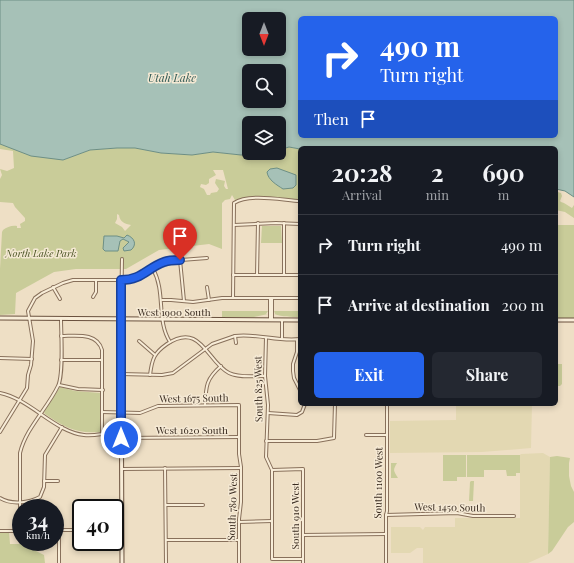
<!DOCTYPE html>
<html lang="en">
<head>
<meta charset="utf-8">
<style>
  body { margin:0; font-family:"Playfair Display",serif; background:#242831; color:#f1f3f6; height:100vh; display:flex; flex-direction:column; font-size:15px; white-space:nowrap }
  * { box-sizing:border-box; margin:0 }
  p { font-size:13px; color:#9ea1a6 }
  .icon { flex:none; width:22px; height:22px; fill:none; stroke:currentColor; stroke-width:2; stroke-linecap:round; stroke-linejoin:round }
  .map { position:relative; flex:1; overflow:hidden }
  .panel { position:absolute; left:298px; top:146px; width:260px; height:260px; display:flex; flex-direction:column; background:#171b24; border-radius:6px; box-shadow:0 2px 6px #0003 }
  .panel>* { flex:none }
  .guide { position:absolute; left:298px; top:16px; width:260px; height:122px; border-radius:6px; box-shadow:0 2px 6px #0003; background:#2563eb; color:#fff; overflow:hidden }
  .needle { width:26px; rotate:180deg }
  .tools { position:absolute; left:242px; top:12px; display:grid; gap:8px }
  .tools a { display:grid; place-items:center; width:44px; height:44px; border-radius:6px; background:#171b24; box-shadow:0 2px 6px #0003; font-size:20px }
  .speed { position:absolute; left:12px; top:499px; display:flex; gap:8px; font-size:20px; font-weight:700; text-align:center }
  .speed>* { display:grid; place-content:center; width:52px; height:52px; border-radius:50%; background:#171b24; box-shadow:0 2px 6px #0003; line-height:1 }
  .speed small { font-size:10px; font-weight:400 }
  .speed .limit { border:2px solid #111; border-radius:6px; background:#fff; color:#111 }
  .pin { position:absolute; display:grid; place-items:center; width:34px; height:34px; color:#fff; margin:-41px -17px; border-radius:50% 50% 50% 0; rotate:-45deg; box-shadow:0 0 4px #0007 }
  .pin .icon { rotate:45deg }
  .me { position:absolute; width:44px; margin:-22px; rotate:0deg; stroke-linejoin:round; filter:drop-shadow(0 0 3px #0008) }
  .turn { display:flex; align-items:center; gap:14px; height:84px; padding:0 16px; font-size:18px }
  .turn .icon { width:52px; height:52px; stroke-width:2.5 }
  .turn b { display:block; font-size:28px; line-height:34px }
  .then { display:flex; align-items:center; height:38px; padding:0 16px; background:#0003; gap:8px; font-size:15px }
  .eta { display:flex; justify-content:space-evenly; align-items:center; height:68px; text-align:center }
  .eta b { font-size:24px; font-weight:700; line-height:28px }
  .cta { display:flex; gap:8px; margin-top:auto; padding:8px 16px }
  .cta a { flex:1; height:46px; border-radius:6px; background:#2563eb; color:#fff; font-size:16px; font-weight:700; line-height:46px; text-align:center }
  .cta a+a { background:#242831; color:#f1f3f6 }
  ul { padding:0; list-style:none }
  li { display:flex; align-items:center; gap:12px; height:60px; padding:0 16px; border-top:1px solid #363941 }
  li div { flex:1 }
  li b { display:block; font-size:15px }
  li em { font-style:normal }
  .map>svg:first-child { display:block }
  .farmland { fill:#e3d8b2 }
  .green { fill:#c9cc99; fill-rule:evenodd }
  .water { fill:#a6c1b7; stroke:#6d8f85; fill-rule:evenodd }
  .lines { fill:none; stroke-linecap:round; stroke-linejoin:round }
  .street-casing { stroke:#88705b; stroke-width:4 }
  .secondary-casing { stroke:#6a513e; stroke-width:5 }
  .street { stroke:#f8edd8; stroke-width:2 }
  .secondary { stroke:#f8edd8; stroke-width:3 }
  .route-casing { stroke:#184099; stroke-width:10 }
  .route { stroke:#2563eb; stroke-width:7 }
  .labels { text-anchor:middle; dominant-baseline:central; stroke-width:3; stroke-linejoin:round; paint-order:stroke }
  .park-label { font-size:10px; font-style:italic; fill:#4c5526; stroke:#f5e9d4 }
  .street-label { font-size:10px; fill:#382a1f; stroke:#f5e9d4 }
  .water-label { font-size:11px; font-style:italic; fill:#2e5853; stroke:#f5e9d4 }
</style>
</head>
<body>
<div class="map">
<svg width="574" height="563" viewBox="0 0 574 563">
  <rect width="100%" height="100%" fill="#eedfc5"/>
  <g class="farmland">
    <path d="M456,404h76l-1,44 -49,4 -92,1v-32l66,-1z"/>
    <path d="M543,453l7,4 -2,97 -20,9h-105v-15h-6l-7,5h-19v-26h29l3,3 2,-3h30v-9h65v-63l1,-1z"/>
  </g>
  <g class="green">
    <path d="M0,144l63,16 27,-10 27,-2h18l26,5 31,2 21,-3 28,3 38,-2v-3l10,-3 11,2v51l-46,-3 -19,3 -3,-5 -2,4 -5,1 -3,3v46l-13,-5 -50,6 -33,19h-50l-22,3 -38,21 -1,21 -15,1v-46l2,-37 1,-2c4,-3 9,-5 14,-4v2h4l-1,-4 5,-3v-3l-10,-11 -2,-4 -13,-1v-23l2,-4 -2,-6 7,2 7,-3 -1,-17 -13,-2zM213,170h10l5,19h-2l-2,-3 1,-5 -9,-2 -1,4 4,6 -2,3 -6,1 -1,2h-3l-3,-6 -4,-2 1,-3 5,1 3,-2v-4l7,-4zM117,214l2,1c1,7 6,9 12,10l-6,6 -3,-4 -7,-4 2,-4z"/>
    <path d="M558,192l3,1 1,3 -2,5 1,1 3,1 8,5 2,-3v13l-9,-6 -9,-2v-17z"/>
    <rect x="556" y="225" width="18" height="93"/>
    <path d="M262,226h19l1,17h-21z"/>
    <path d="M222,311h46l-2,3h2l-14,3h-32z"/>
    <path d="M274,311h26v6c-9,0 -17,0 -26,-3h1z"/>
    <path d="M556,364h6v20l-2,2h-4z"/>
    <path d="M60,387l15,4 26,2v38l-1,1c-24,2 -36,-5 -55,-18l-1,-2z"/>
    <path d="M443,455h23v22h-9v4h-14z"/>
    <path d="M467,455h53v18h-4v3h-9l-1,-6h-22v7h-17z"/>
    <path d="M557,456l13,2 -1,5v13l2,10 3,6v30l-6,5 -16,24 -4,3 2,-97z"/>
    <path d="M391,463h6c-4,7 -4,7 1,15h-7z"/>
    <path d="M471,481h3l-1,20h-4l1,-19z"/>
    <path d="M0,532h9l1,12h12l22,11 1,8h-45z"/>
  </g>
  <g class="water">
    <path d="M0,0h574v197l-9,-6 -9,-2v-41l-256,1 -11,-2 -10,3v-27h-30v30h12l-20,2 -28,-3 -21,3 -31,-2 -26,-5h-18l-27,2 -27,10 -32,-4 -31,-12zM300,18h256v118h-256zM249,19h30v30h-30zM249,71h30v30h-30z"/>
    <path d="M277,168l19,7v10l-3,3 -10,1c-6,-4 -15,-9 -16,-17l3,-3z"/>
    <path d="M127,235c8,3 10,10 4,15l-7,1 -1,-3 6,-6 -6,-3 -3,2 -2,10h-13l-2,-2 1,-13h13l7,2z"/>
  </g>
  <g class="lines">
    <g class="street-casing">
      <g id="street">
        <path d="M284,223v52"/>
        <path d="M234,225l42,-2 24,1"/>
        <path d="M180,260l4,41"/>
        <path d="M153,269c13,23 3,51 17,73"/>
        <path d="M233,275h67"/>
        <path d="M257,275l1,-52"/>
        <path d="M53,287l7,12"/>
        <path d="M207,287l2,13"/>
        <path d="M93,297l3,-5v-12"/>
        <path d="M233,298l1,-95c15,-10 48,-3 66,-2"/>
        <path d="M272,298v22"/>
        <path d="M162,300h9l22,2 29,-4h78"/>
        <path d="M121,319l1,-60"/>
        <path d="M270,320v-22"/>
        <path d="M282,320v19"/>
        <path d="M266,338l-1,38 3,29 -2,52 6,13v89h31"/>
        <path d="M297,340v12l-4,12v7l1,7 6,12"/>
        <path d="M139,341l16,14"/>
        <path d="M236,343l-1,-7c22,-3 43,6 65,3"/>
        <path d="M0,358l32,1"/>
        <path d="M61,360h41"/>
        <path d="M121,374l41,1 11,-2 39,-29 23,-8"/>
        <path d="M150,375c2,-16 4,-22 17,-31 34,-23 40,18 62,29 10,5 25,3 36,3"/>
        <path d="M59,385l19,4 25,1"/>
        <path d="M0,393c30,6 55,39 84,42 6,1 12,0 18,-1v-84c-5,-18 -26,-14 -41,-14"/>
        <path d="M205,405c1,-19 1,-26 16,-39"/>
        <path d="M102,412l38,1 18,-7 81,-1v49l2,13v35l-2,17v44"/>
        <path d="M268,413l29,2 5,-3 3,-8"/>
        <path d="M0,432l27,-44 1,-13 3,-10 2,-24 -5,-30 7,-13 7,-5 21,-10 10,-3h56l13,-4 17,-12 9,-3 39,-3"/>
        <path d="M366,435h21"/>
        <path d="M121,438l118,-1"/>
        <path d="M266,441h51l17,-3 1,-34"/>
        <path d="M165,468l1,95"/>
        <path d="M122,469l119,-1"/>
        <path d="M272,470l31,-1v94"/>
        <path d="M44,481h14"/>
        <path d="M0,498c11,7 29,5 40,-1l4,-10 1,-32 17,-28"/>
        <path d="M166,505h37"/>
        <path d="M386,515l71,-2 16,3h41"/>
        <path d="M239,522l33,-1"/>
        <path d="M55,530h26"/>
        <path d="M115,530h6"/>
        <path d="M0,531h21"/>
        <path d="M20,531v-78c6,-25 27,-44 38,-67 6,-12 3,-52 3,-67"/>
        <path d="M303,535l83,-1"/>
        <path d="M166,540h73"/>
        <path d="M59,563v-33"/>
        <path d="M386,563v-48l1,-4v-107"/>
      </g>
    </g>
    <g class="secondary-casing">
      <g id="secondary">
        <path d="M0,318l300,2"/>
        <path d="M121,319l1,244"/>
        <path d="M556,320h18"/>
      </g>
    </g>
    <use href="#street" class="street"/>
    <use href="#secondary" class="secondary"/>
  </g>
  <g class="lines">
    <g class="route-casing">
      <path id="route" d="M121,438v-158c21,0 26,-12 43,-18 5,-2 10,-2 16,-2"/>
    </g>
    <use href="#route" class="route"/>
  </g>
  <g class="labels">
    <g class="park-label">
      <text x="41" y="253">North Lake Park</text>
    </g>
    <g class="street-label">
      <text x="174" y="312">West 1900 South</text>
      <text transform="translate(258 389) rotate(-91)">South 825 West</text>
      <text transform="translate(194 398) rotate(-1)">West 1675 South</text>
      <text x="192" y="430">West 1620 South</text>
      <text transform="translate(378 483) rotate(-89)">South 1100 West</text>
      <text transform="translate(232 507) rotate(-88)">South 780 West</text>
      <text transform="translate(450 507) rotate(1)">West 1450 South</text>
      <text transform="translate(295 516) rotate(-90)">South 910 West</text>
    </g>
    <g class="water-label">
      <text x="172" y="77">Utah Lake</text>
    </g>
  </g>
</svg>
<div class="tools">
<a><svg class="needle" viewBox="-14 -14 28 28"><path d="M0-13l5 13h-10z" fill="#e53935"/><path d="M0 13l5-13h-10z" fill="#9ea1a6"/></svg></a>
<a><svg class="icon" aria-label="search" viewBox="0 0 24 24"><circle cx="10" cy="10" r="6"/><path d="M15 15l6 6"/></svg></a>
<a><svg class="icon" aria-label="layers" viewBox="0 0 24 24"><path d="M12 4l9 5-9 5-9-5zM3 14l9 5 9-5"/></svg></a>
</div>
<div class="speed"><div>34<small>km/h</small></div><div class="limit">40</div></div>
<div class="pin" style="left:180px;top:260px;background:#d93025"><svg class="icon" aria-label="arrive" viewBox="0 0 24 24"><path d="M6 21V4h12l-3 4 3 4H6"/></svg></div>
<svg class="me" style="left:121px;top:438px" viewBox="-20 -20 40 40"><circle r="17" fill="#2563eb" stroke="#fff" stroke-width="3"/><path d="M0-11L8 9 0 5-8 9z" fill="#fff"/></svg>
<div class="guide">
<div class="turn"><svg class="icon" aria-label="right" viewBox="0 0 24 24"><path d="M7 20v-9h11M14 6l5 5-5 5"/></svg><div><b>490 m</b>Turn right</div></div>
<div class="then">Then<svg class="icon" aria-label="arrive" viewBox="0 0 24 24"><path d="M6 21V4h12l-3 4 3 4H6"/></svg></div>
</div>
<section class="panel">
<div class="eta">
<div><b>20:28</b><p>Arrival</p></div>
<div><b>2</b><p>min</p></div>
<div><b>690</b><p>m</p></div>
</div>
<ul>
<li><svg class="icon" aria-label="right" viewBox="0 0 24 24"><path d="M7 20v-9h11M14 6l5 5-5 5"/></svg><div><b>Turn right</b></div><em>490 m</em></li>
<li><svg class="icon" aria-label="arrive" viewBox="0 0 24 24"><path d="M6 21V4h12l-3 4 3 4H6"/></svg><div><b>Arrive at destination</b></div><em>200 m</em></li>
</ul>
<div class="cta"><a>Exit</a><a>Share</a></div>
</section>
</div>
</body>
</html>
